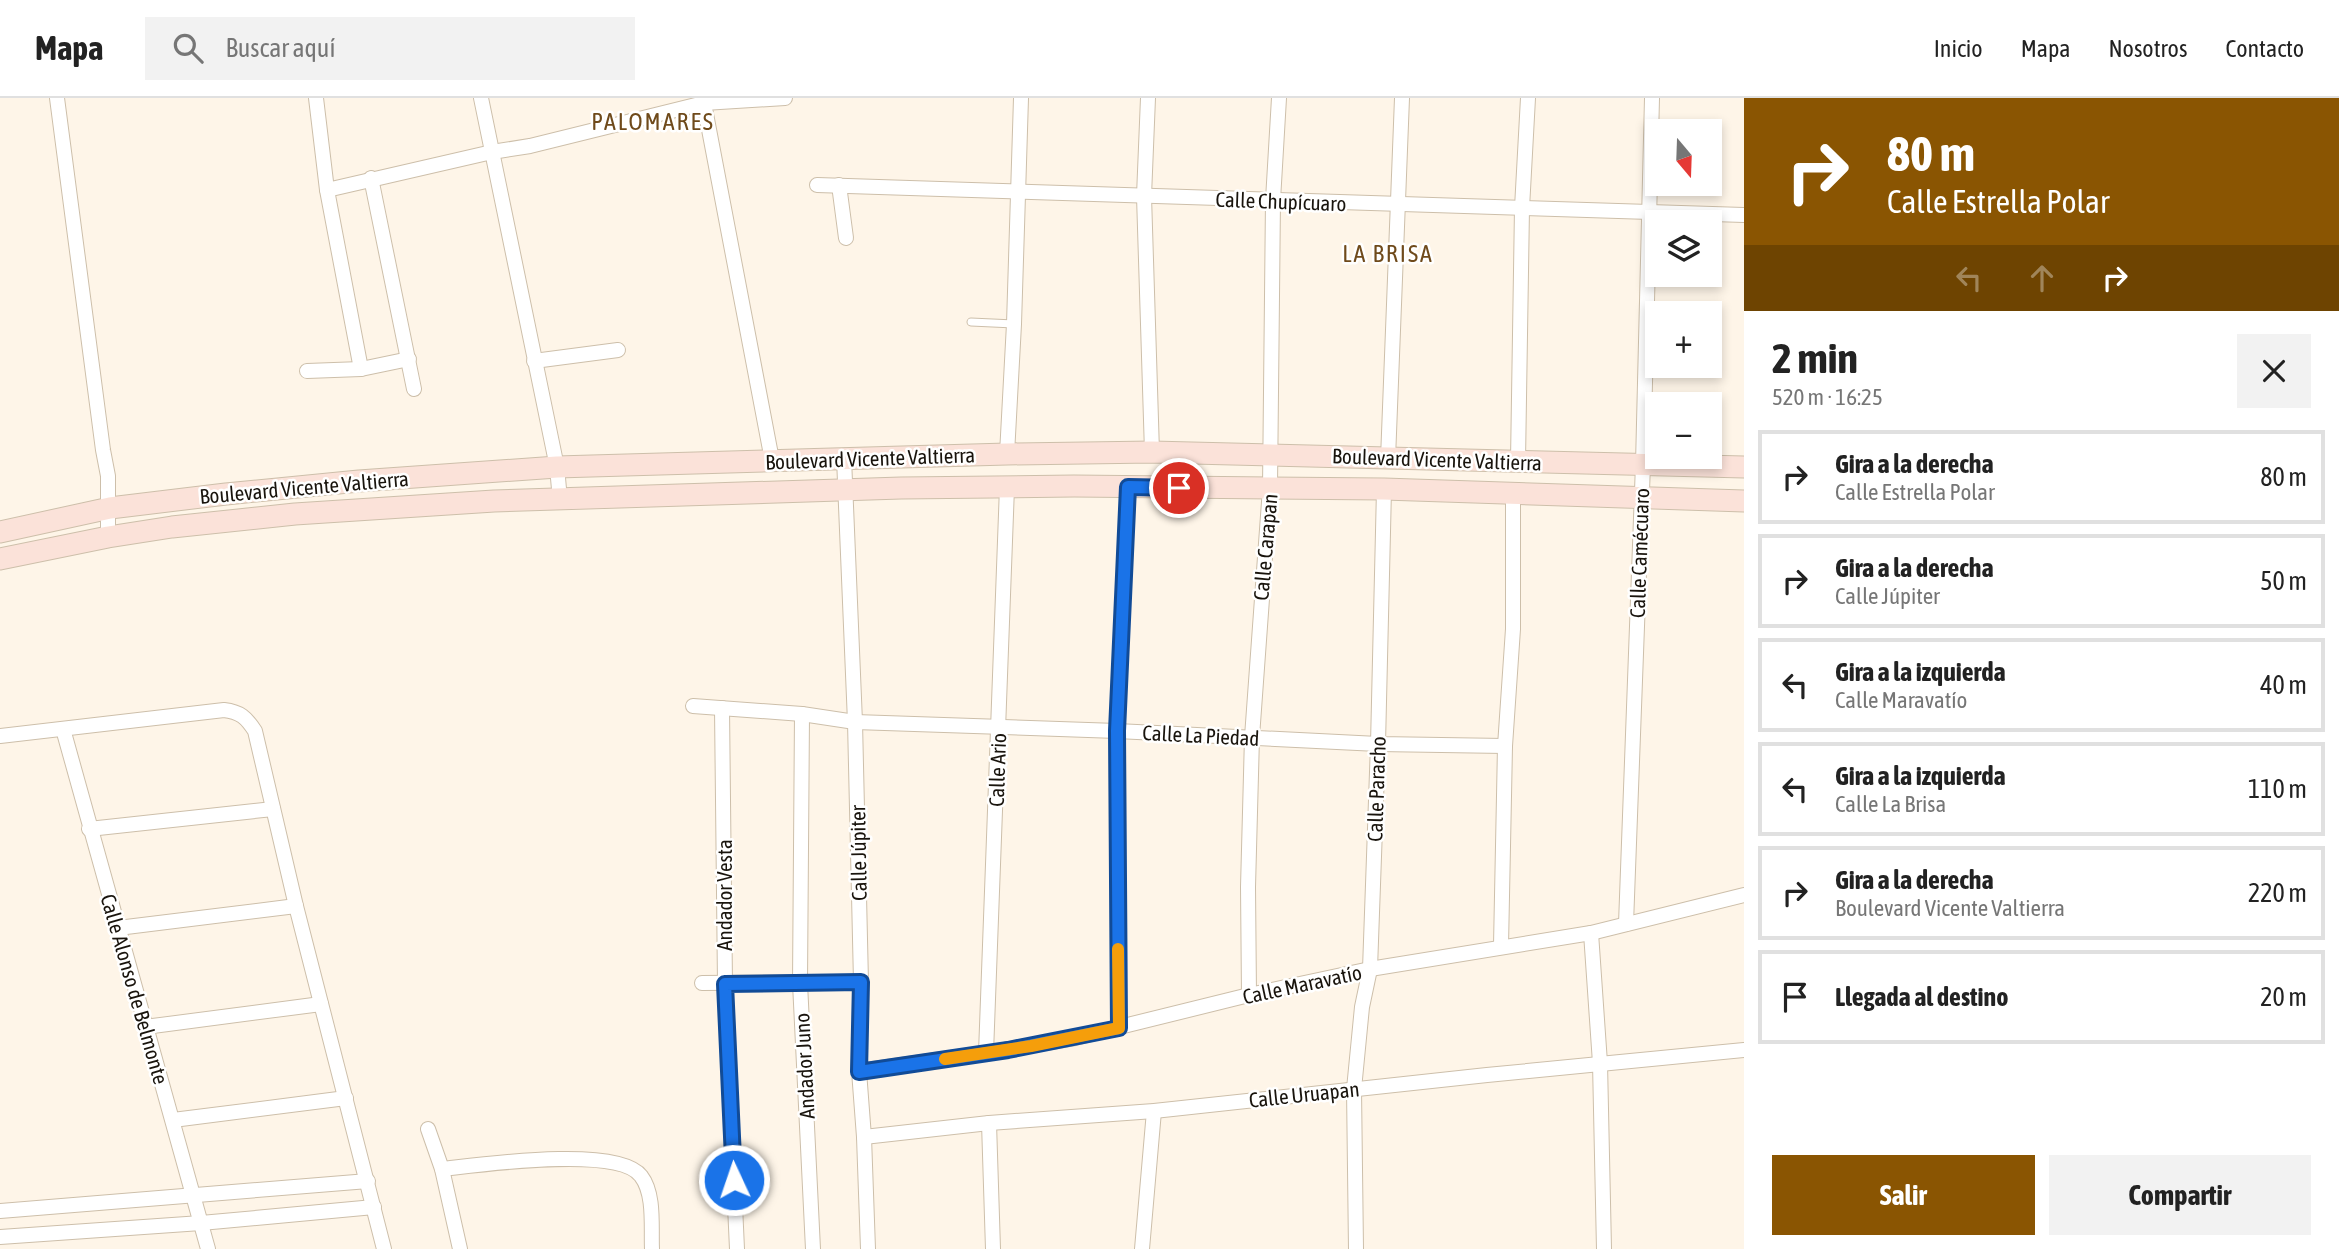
<!DOCTYPE html>
<html lang="es">
<head>
<meta charset="utf-8">
<style>
  body { margin:0; font-family:"Asap Condensed",sans-serif; background:#f2f2f2; color:#222; height:100vh; display:flex; flex-direction:column; font-size:26px; white-space:nowrap }
  * { box-sizing:border-box; margin:0 }
  p { font-size:23px; color:#767676 }
  .icon { flex:none; width:38px; height:38px; fill:none; stroke:currentColor; stroke-width:2; stroke-linecap:round; stroke-linejoin:round }
  .map { position:relative; flex:1; overflow:hidden }
  .side { display:flex; flex-direction:column; background:#fff; width:595px }
  .side>* { flex:none }
  .banner { background:#8a5502; color:#fff; overflow:hidden }
  .needle { width:46px; rotate:161deg }
  .controls { position:absolute; left:1645px; top:21px; display:grid; gap:14px }
  .controls a { display:grid; place-items:center; width:77px; height:77px; border-radius:0px; background:#fff; box-shadow:0 4px 10px #0003; font-size:35px }
  .pin { position:absolute; display:grid; place-items:center; width:60px; height:60px; color:#fff; margin:-30px; border:4px solid #fff; border-radius:50%; box-shadow:0 2px 7px #0007 }
  .me { position:absolute; width:77px; margin:-38px; rotate:357deg; stroke-linejoin:round; filter:drop-shadow(0 0 5px #0008) }
  .turn { display:flex; align-items:center; gap:24px; height:147px; padding:0 28px; font-size:32px }
  .turn .icon { width:91px; height:91px; stroke-width:2.5 }
  .turn b { display:block; font-size:49px; line-height:60px }
  .lanes { display:flex; align-items:center; height:66px; padding:0 28px; background:#0003; justify-content:center; gap:35px; direction:ltr }
  .lanes .off { opacity:.35 }
  .round { display:grid; place-items:center; flex:none; width:74px; height:74px; border-radius:0px; background:#f2f2f2 }
  .summary { display:flex; align-items:center; justify-content:space-between; height:119px; padding:0 28px }
  h1 { font-size:42px; font-weight:700; line-height:52px }
  .button { display:flex; gap:14px; margin-top:auto; padding:14px 28px }
  .button a { flex:1; height:80px; border-radius:0px; background:#8a5502; color:#fff; font-size:28px; font-weight:700; line-height:80px; text-align:center }
  .button a+a { background:#f2f2f2; color:#222 }
  ul { padding:0; list-style:none }
  li { display:flex; align-items:center; gap:21px; height:94px; margin:0 14px 10px; padding:0 14px; border:4px solid #e0e0e0; border-radius:0px }
  li div { flex:1 }
  li b { display:block; font-size:26px }
  li em { font-style:normal }
  header { display:flex; align-items:center; gap:42px; box-sizing:border-box; height:98px; padding:0 35px; background:#fff; border-bottom:2px solid #e0e0e0 }
  header strong { font-size:33px }
  nav { display:flex; gap:38px; margin-inline-start:auto; font-size:24px }
  .search { width:490px; height:63px; background:#f2f2f2; display:flex; align-items:center; gap:18px; box-sizing:border-box; padding:0 24px; border-radius:0px; color:#767676; font-size:26px }
  main { display:flex; flex:1; min-height:0 }
  .map>svg:first-child { display:block }
  .lines { fill:none; stroke-linecap:round; stroke-linejoin:round }
  .lane-casing { stroke:#cdbfaa; stroke-width:9 }
  .street-casing { stroke:#cdbfaa; stroke-width:16 }
  .secondary-casing { stroke:#cdbfaa; stroke-width:23 }
  .lane { stroke:#fff; stroke-width:7 }
  .street { stroke:#fff; stroke-width:14 }
  .secondary { stroke:#fbe2d9; stroke-width:21 }
  .route-casing { stroke:#114b97; stroke-width:18 }
  .route { stroke:#1a73e8; stroke-width:12 }
  .slow { stroke:#f59e0b; stroke-width:12 }
  .labels { text-anchor:middle; dominant-baseline:central; stroke-width:5; stroke-linejoin:round; paint-order:stroke }
  .street-label { font-size:21px; fill:#19140d; stroke:#fff }
  .quarter-label { font-size:24px; letter-spacing:2px; fill:#6f4a1b; stroke:#fff }
</style>
</head>
<body>
<header>
<strong>Mapa</strong>
<div class="search"><svg class="icon" aria-label="search" viewBox="0 0 24 24"><circle cx="10" cy="10" r="6"/><path d="M15 15l6 6"/></svg>Buscar aquí</div>
<nav><a>Inicio</a><a>Mapa</a><a>Nosotros</a><a>Contacto</a></nav>
</header>
<main>
<div class="map">
<svg width="1744" height="1151" viewBox="0 0 1744 1151">
  <rect width="100%" height="100%" fill="#fef5e8"/>
  <g class="lines">
    <g class="lane-casing">
      <path id="lane" d="M971,224l43,2"/>
    </g>
    <g class="street-casing">
      <g id="street">
        <path d="M57,0l46,352 5,26v61"/>
        <path d="M316,0l11,92 34,179"/>
        <path d="M481,0l76,369 3,33"/>
        <path d="M703,0l69,362"/>
        <path d="M1148,0l-4,98 8,256"/>
        <path d="M371,80l43,211"/>
        <path d="M817,87l927,30"/>
        <path d="M839,87l7,53"/>
        <path d="M327,92l165,-38 38,-6 174,-43 81,-5"/>
        <path d="M534,263l84,-11"/>
        <path d="M307,273l54,-2 48,-10"/>
        <path d="M1007,356l7,-130 7,-226"/>
        <path d="M844,360l11,264 6,260 -2,89 5,66 4,112"/>
        <path d="M1388,361l14,-361"/>
        <path d="M1518,363l4,-253 6,-110"/>
        <path d="M693,608l109,8 53,8 262,9 261,13 127,2"/>
        <path d="M722,610l3,276 12,265"/>
        <path d="M802,616l-2,269 13,266"/>
        <path d="M63,631l145,520"/>
        <path d="M0,638l224,-26c16,2 22,7 31,21l41,175 88,343"/>
        <path d="M89,731l184,-20"/>
        <path d="M1626,826l17,-460 9,-366"/>
        <path d="M118,830l178,-22"/>
        <path d="M1591,835l9,130 4,186"/>
        <path d="M1501,848l4,-200 8,-117v-135"/>
        <path d="M702,885l159,-1"/>
        <path d="M1249,897l-1,-108 4,-150 18,-249 3,-288 6,-102"/>
        <path d="M145,929l176,-23"/>
        <path d="M1119,930l-2,-297 11,-244"/>
        <path d="M986,955l21,-566"/>
        <path d="M859,973l127,-18 89,-15 174,-43 121,-26 221,-36 153,-38"/>
        <path d="M173,1022l173,-22"/>
        <path d="M989,1025l4,126"/>
        <path d="M428,1031l14,40 18,80"/>
        <path d="M864,1039l125,-14 165,-12 333,-36 257,-25"/>
        <path d="M442,1071c37,-4 176,-24 199,7 14,18 10,51 11,73"/>
        <path d="M0,1113l368,-30"/>
        <path d="M0,1139l201,-14 173,-16"/>
        <path d="M1142,1151l12,-138"/>
        <path d="M1356,1151l-2,-160 8,-82 8,-38 8,-225 6,-255"/>
      </g>
    </g>
    <g class="secondary-casing">
      <g id="secondary">
        <path d="M0,434l110,-24 116,-14 133,-13 198,-14 450,-13 145,-2 592,15"/>
        <path d="M0,461l108,-22 64,-10 123,-13 199,-13 407,-13 173,-2 310,3 360,12"/>
      </g>
    </g>
    <use href="#lane" class="lane"/>
    <use href="#street" class="street"/>
    <use href="#secondary" class="secondary"/>
  </g>
  <g class="lines">
    <g class="route-casing">
      <path id="route" d="M734,1082l-9,-196 136,-2 -2,90 149,-22 111,-22 -2,-297 11,-244 51,1"/>
    </g>
    <use href="#route" class="route"/>
    <path class="slow" d="M945,961l86,-13 88,-18 -1,-79"/>
  </g>
  <g class="labels">
    <g class="street-label">
      <text transform="translate(1281 103) rotate(2)">Calle Chupícuaro</text>
      <text transform="translate(870 360) rotate(-2)">Boulevard Vicente Valtierra</text>
      <text transform="translate(1437 361) rotate(2)">Boulevard Vicente Valtierra</text>
      <text transform="translate(304 389) rotate(-5)">Boulevard Vicente Valtierra</text>
      <text transform="translate(1265 449) rotate(-85)">Calle Carapan</text>
      <text transform="translate(1639 455) rotate(-88)">Calle Camécuaro</text>
      <text transform="translate(1201 637) rotate(3)">Calle La Piedad</text>
      <text transform="translate(997 672) rotate(-88)">Calle Ario</text>
      <text transform="translate(1376 691) rotate(-88)">Calle Paracho</text>
      <text transform="translate(858 755) rotate(-91)">Calle Júpiter</text>
      <text transform="translate(724 797) rotate(-90)">Andador Vesta</text>
      <text transform="translate(1302 886) rotate(-12)">Calle Maravatío</text>
      <text transform="translate(135 891) rotate(74)">Calle Alonso de Belmonte</text>
      <text transform="translate(804 968) rotate(-93)">Andador Juno</text>
      <text transform="translate(1304 996) rotate(-6)">Calle Uruapan</text>
    </g>
    <g class="quarter-label">
      <text x="653" y="23">PALOMARES</text>
      <text x="1388" y="155">LA BRISA</text>
    </g>
  </g>
</svg>
<div class="controls">
<a><svg class="needle" viewBox="-14 -14 28 28"><path d="M0-13l5 13h-10z" fill="#e53935"/><path d="M0 13l5-13h-10z" fill="#767676"/></svg></a>
<a><svg class="icon" aria-label="layers" viewBox="0 0 24 24"><path d="M12 4l9 5-9 5-9-5zM3 14l9 5 9-5"/></svg></a>
<a>+</a>
<a>−</a>
</div>
<div class="pin" style="left:1179px;top:390px;background:#d93025"><svg class="icon" aria-label="arrive" viewBox="0 0 24 24"><path d="M6 21V4h12l-3 4 3 4H6"/></svg></div>
<svg class="me" style="left:734px;top:1082px" viewBox="-20 -20 40 40"><circle r="17" fill="#1a73e8" stroke="#fff" stroke-width="3"/><path d="M0-11L8 9 0 5-8 9z" fill="#fff"/></svg>
</div>
<section class="side">
<div class="banner">
<div class="turn"><svg class="icon" aria-label="right" viewBox="0 0 24 24"><path d="M7 20v-9h11M14 6l5 5-5 5"/></svg><div><b>80 m</b>Calle Estrella Polar</div></div>
<div class="lanes"><svg class="icon off" aria-label="left" viewBox="0 0 24 24"><path d="M17 20v-9H6M10 6l-5 5 5 5"/></svg><svg class="icon off" aria-label="ahead" viewBox="0 0 24 24"><path d="M12 20V5M6 11l6-6 6 6"/></svg><svg class="icon" aria-label="right" viewBox="0 0 24 24"><path d="M7 20v-9h11M14 6l5 5-5 5"/></svg></div>
</div>
<div class="summary"><div><h1>2 min</h1><p>520 m · 16:25</p></div><a class="round"><svg class="icon" aria-label="close" viewBox="0 0 24 24"><path d="M6 6l12 12M18 6L6 18"/></svg></a></div>
<ul>
<li><svg class="icon" aria-label="right" viewBox="0 0 24 24"><path d="M7 20v-9h11M14 6l5 5-5 5"/></svg><div><b>Gira a la derecha</b><p>Calle Estrella Polar</p></div><em>80 m</em></li>
<li><svg class="icon" aria-label="right" viewBox="0 0 24 24"><path d="M7 20v-9h11M14 6l5 5-5 5"/></svg><div><b>Gira a la derecha</b><p>Calle Júpiter</p></div><em>50 m</em></li>
<li><svg class="icon" aria-label="left" viewBox="0 0 24 24"><path d="M17 20v-9H6M10 6l-5 5 5 5"/></svg><div><b>Gira a la izquierda</b><p>Calle Maravatío</p></div><em>40 m</em></li>
<li><svg class="icon" aria-label="left" viewBox="0 0 24 24"><path d="M17 20v-9H6M10 6l-5 5 5 5"/></svg><div><b>Gira a la izquierda</b><p>Calle La Brisa</p></div><em>110 m</em></li>
<li><svg class="icon" aria-label="right" viewBox="0 0 24 24"><path d="M7 20v-9h11M14 6l5 5-5 5"/></svg><div><b>Gira a la derecha</b><p>Boulevard Vicente Valtierra</p></div><em>220 m</em></li>
<li><svg class="icon" aria-label="arrive" viewBox="0 0 24 24"><path d="M6 21V4h12l-3 4 3 4H6"/></svg><div><b>Llegada al destino</b></div><em>20 m</em></li>
</ul>
<div class="button"><a>Salir</a><a>Compartir</a></div>
</section>
</main>
</body>
</html>
